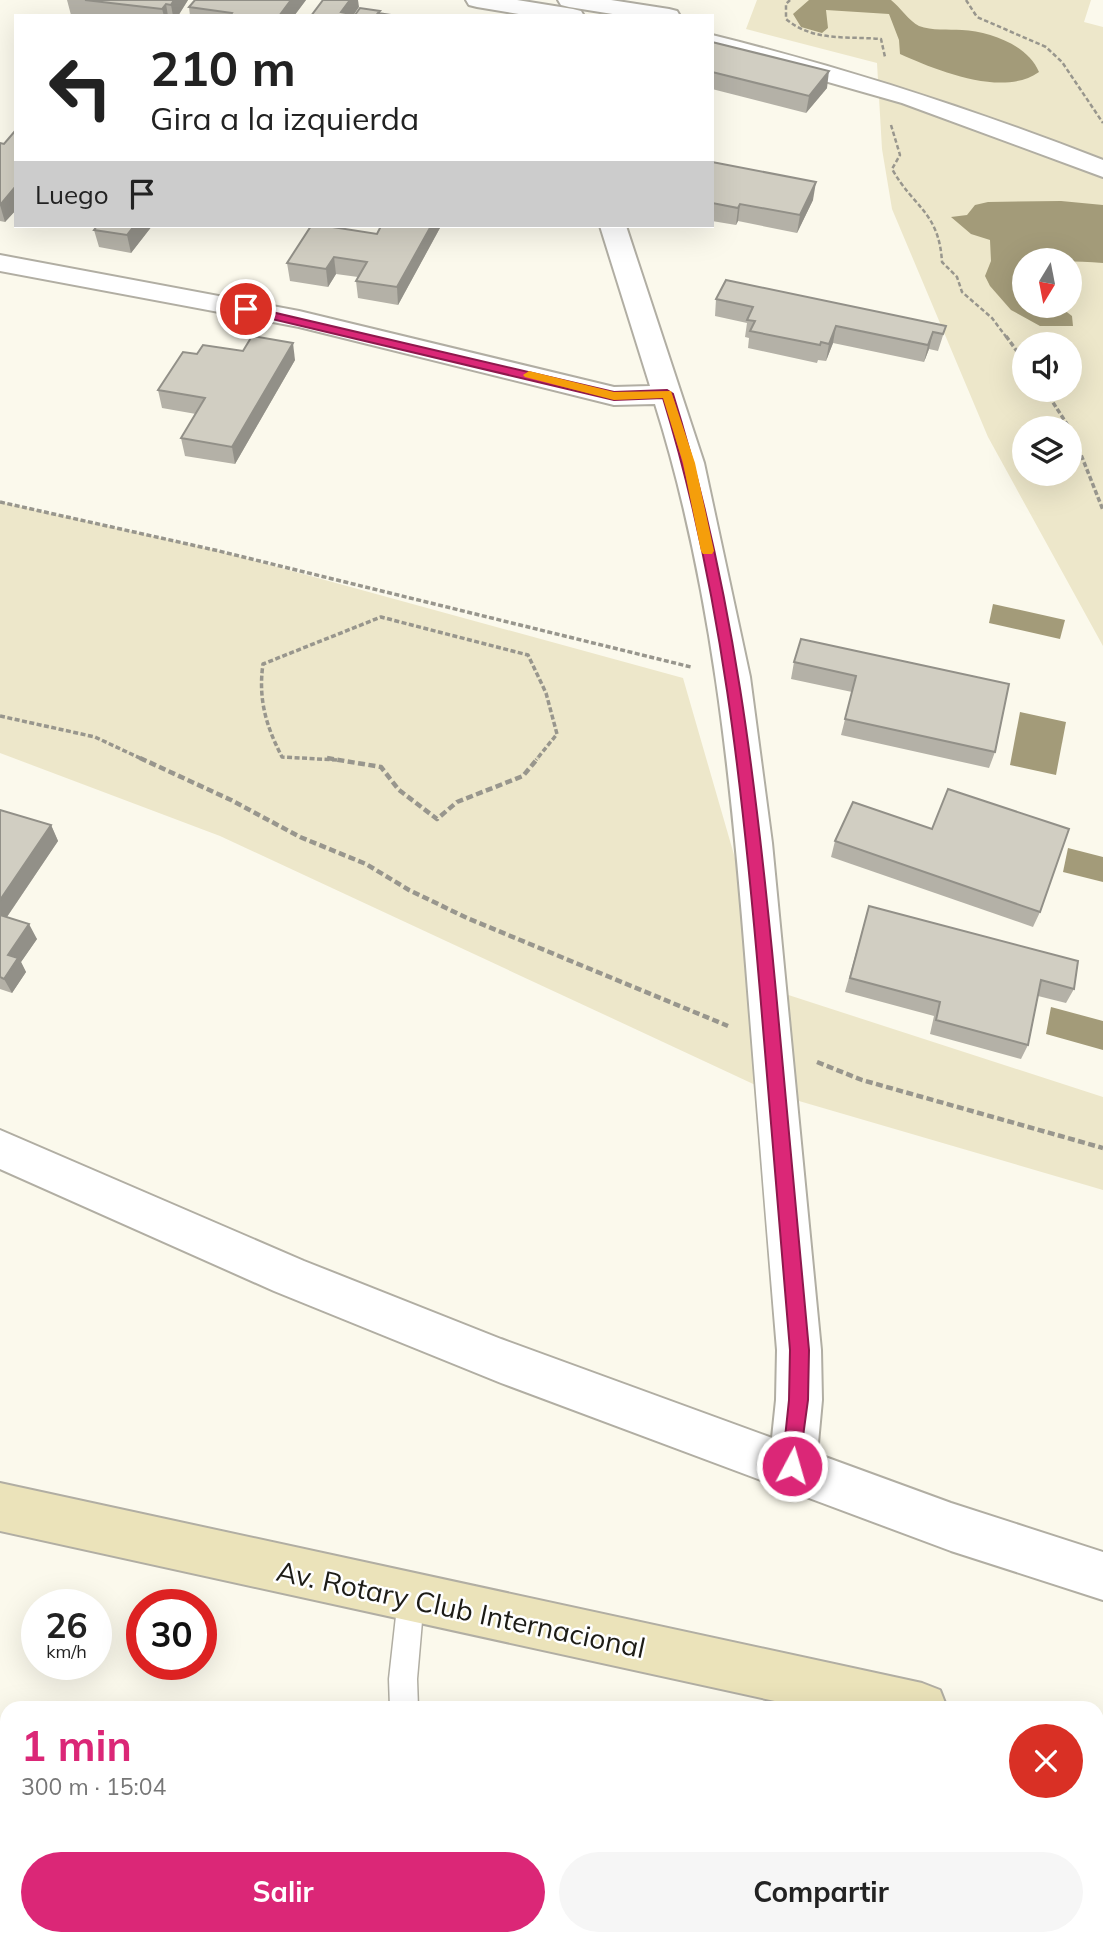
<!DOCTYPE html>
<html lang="es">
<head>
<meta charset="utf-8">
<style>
  body { margin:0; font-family:Mulish,sans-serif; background:#f6f6f6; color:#222; height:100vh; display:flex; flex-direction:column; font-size:26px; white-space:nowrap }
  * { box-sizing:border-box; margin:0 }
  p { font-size:23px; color:#767676 }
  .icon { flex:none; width:38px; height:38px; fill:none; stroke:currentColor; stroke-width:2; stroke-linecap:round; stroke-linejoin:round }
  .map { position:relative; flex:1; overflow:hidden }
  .drawer { position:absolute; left:0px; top:1701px; width:1104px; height:245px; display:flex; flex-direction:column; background:#fff; border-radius:21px 21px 0 0; box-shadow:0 7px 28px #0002 }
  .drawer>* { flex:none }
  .guide { position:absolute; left:14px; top:14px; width:700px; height:214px; border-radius:0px; box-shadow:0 7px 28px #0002; background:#fff; color:#222; overflow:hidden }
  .needle { width:46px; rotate:190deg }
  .buttons { position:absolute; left:1012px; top:248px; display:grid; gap:14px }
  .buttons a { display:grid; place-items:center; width:70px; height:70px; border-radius:50%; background:#fff; box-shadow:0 7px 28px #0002; font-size:35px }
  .speed { position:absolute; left:21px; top:1589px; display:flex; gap:14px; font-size:35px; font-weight:700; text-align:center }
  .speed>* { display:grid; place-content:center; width:91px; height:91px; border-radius:50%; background:#fff; box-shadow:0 7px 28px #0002; line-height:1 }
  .speed small { font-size:18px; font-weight:400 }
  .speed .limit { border:10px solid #d22; background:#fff; color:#111 }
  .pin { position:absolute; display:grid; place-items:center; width:60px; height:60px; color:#fff; margin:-30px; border:4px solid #fff; border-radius:50%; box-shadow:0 2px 7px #0007 }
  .me { position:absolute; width:77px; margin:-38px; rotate:6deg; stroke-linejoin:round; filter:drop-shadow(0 0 5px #0008) }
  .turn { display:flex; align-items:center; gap:24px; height:147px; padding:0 21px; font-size:32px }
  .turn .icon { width:91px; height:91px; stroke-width:2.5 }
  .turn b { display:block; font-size:49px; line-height:60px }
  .then { display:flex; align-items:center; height:66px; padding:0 21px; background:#0003; gap:14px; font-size:26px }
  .round { display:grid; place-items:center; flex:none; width:74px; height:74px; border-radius:37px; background:#f6f6f6 }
  .head { display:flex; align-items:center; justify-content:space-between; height:119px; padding:0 21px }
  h1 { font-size:42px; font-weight:700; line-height:52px; color:#db2777 }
  .action { display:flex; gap:14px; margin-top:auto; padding:14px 21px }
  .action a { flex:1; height:80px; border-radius:42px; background:#db2777; color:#fff; font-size:28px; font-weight:700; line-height:80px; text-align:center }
  .action a+a { background:#f6f6f6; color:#222 }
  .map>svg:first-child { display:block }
  .green { fill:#ede7ca; fill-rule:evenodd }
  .water { fill:#a39b79 }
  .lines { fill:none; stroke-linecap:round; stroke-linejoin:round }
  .lane-casing { stroke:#b1aea3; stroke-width:3 }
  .street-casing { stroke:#b1aea3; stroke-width:4 }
  .secondary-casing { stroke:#b1aea3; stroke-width:4 }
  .path-far2 { stroke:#98968d; stroke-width:2.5; stroke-dasharray:4.5 2.5; stroke-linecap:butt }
  .path-far1 { stroke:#98968d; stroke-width:3.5; stroke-dasharray:5 2.5; stroke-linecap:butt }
  .path { stroke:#98968d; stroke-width:4.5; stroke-dasharray:7 3.5; stroke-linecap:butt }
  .lane { fill:#fff; fill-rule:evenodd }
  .street { fill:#fff; fill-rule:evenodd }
  .secondary { fill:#ebe3ba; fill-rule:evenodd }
  .wall { fill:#b4b1a7 }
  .shaded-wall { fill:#929088 }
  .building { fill:#d1cec2; stroke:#929088; stroke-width:2 }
  .route { fill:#db2777; stroke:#8e194d; stroke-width:2 }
  .slow { fill:#f59e0b }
  .labels { text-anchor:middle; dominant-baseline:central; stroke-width:5; stroke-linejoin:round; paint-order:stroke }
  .near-street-label { font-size:28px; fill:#1d1c17; stroke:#fff }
</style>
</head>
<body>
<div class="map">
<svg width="1103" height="1946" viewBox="0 0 1103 1946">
  <rect width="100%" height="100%" fill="#fbf9ec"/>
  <g class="green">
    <path d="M757,0h334l-7,22 19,5v619l-115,-209 -96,-228 -10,-60 -5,-86 -131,-34zM1024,261h45v45h-45zM1024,345h45v45h-45zM1024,429h45v45h-45z"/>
    <path d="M0,502l219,49 464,127 90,312 330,107v93l-328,-96 -555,-258 -220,-83z"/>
  </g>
  <g class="water">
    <path d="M809,0h82c9,7 18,21 28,26 13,5 29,3 43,4 27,1 66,15 77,42 -36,26 -103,-2 -139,-18l-1,-14 -10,-26 -63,-4 2,18 -6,5 -21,-6 -8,-13z"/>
    <path d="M1061,201l42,4v58c-28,-2 -51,-2 -79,-2v45h35l13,10 1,10h-33l-29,-16 -21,-24 -5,-10 6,-15 -1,-21 -19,-6 -20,-17 16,-2 8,-10 13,-3z"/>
    <path d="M993,604l72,16 -5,19 -71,-16z"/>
    <path d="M1020,712l46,10 -10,53 -46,-10z"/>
    <path d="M1068,848l35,9v25l-40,-10z"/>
    <path d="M1051,1007l52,14v29l-57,-16z"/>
  </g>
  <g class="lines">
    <g class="lane-casing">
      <g id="lane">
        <path d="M411,1585l9,4 4,9 -7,81 1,29h-28l-1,-29 9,-81 4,-9z"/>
        <path d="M1097,1895l6,1v30l-6,-1z"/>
        <path d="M384,1939h30l3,7h-30z"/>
      </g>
    </g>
    <g class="street-casing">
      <g id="street">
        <path d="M466,0h51l56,9 8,2 3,5h-53l-54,-9 -8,-2z"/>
        <path d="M558,0h53l58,9 8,2 3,5h-55l-56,-9 -8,-2z"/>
        <path d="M712,35c133,33 263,75 391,125v17l-201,-74 -190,-54z"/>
        <path d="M600,226h26l78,237 46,214 22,166 49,507 1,50 -5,54 134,49 152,49v48l-152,-49 -450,-168 -227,-92 -274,-122v-39l304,131 197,78 271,99 4,-38 1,-50c-11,-128 -21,-256 -31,-384 -15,-189 -34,-381 -91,-562l-41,1 -315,-78 -299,-56v-16l299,56 315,76 36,-1z"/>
      </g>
    </g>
    <g class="secondary-casing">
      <g id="secondary">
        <path d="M0,1483l922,200 18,7 7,18h-140l-807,-177z"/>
        <path d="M1097,1720l6,1v52l-6,-1z"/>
      </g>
    </g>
    <g class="path-far2">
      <path d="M790,0l-4,4v15c27,23 62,17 95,20l4,18"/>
      <path d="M966,0l11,17 69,30 16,15 41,61"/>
      <path d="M891,125l9,30 -8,14c22,39 47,43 50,93l15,15 5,15 30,26 15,20"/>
    </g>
    <g class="path-far1">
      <path d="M1006,336l18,25"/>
      <path d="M1045,390l27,42 31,78"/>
      <path d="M0,502l219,49 472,116"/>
      <path d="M0,716l95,21 49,23"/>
      <path d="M337,760l-55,-3c-16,-31 -24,-58 -19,-93l118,-47 147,38 18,38 11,41 -21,26"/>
    </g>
    <g class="path">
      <path d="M140,758l91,42 69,37 66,27 43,26 58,28 261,108"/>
      <path d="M327,758l54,9 18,23 38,29 20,-17 66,-26 15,-18"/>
      <path d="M817,1062l45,18 241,68"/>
    </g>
    <use href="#lane" class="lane"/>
    <use href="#street" class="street"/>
    <use href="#secondary" class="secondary"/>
  </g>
  <g class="wall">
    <path d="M67,0h121l-10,16h-98l-9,-1z"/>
    <path d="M306,0l-12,16h-104l-1,-9z"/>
    <path d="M712,42l115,46 -21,25 -94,-24z"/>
    <path d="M16,131v79l-11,12 -5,-1v-78l4,1z"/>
    <path d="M712,162l101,38 -16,33 -59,-12 -2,4 -24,-4z"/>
    <path d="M86,226h66l-21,27 -32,-6 -5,-17 2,-3z"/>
    <path d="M381,226h60l-43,79 -40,-7 -2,-17 2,-4 -22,-3 -8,13 -38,-6 -3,-18 90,-29z"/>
    <path d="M716,299l230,27 -8,25 -9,-2 -5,13 -91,-19 -7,18 -8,-1 -1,3 -69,-15 1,-10 -4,-1 2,-14 -32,-7z"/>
    <path d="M197,354l98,6 -60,104 -50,-8 -4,-18 15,-24 -34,-6 -4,-18z"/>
    <path d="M801,639l194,113 -6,16 -148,-33 11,-43 -61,-13 3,-17z"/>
    <path d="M0,810l51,15 7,16 -51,76 30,22 -16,23 5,10 -14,21 -12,-4z"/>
    <path d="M835,841l205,71 -7,15 -202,-70z"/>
    <path d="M869,906l205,83 -8,14 -28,-7 -10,49 -7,14 -91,-25 4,-18 -89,-24z"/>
  </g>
  <g class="shaded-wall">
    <path d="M174,0h14l-10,16h-5l-2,-11z"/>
    <path d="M291,0h15l-12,16h-15z"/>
    <path d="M350,0h8l1,7 -6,9 -12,-4z"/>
    <path d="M166,4l2,12h-4l-2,-7z"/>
    <path d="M829,71l-2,17 -21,25 3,-17z"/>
    <path d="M816,182l-3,18 -16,33 3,-18z"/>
    <path d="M16,186v24l-11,12 -5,-17z"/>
    <path d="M740,204l-2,17 -2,4 2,-17z"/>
    <path d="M134,226h18l-21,27 -4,-18z"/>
    <path d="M431,226h10l-43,79 -1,-18z"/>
    <path d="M334,257l2,17 -8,13 -2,-18z"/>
    <path d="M836,326l-3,17 -7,18 3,-17z"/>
    <path d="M933,332l-4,17 -5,13 4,-17z"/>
    <path d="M293,343l2,17 -60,104 -3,-17z"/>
    <path d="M51,825l7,16 -58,86v-27z"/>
    <path d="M29,924l8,15 -16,23 5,10 -14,21 -8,-14 4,-24z"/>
  </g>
  <g class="building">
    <path d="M85,0h89l-3,5 -5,-1 -4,5z"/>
    <path d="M195,0h96l-12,16h-49l2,-3 -43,-6z"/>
    <path d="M323,0h27l-9,12 14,3 5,-7 20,3 -2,2 13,2 -80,1z"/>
    <path d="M712,42l117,29 -20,25 -97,-24z"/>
    <path d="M15,131l1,55 -16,19v-62l4,1z"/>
    <path d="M712,162l104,20 -16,33 -60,-11 -2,4 -26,-5z"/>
    <path d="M97,226h37l-7,9 -33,-5z"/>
    <path d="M311,226h15l51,8 4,-8h50l-34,61 -41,-6 11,-19 -33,-5 -8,12 -39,-6z"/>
    <path d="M726,280l220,46 -3,8 -10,-2 -5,13 -92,-19 -7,18 -8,-2 -1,3 -70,-14 5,-10 -8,-1 6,-13 -37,-8z"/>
    <path d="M252,336l41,7 -61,104 -51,-9 24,-40 -47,-8 25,-38 14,2 6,-9 40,6z"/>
    <path d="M801,639l208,45 -14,68 -150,-33 11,-43 -62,-14z"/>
    <path d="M948,789l121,40 -29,83 -205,-71 18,-39 79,27z"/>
    <path d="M0,810l51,15 -51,75z"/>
    <path d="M869,906l209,55 -4,28 -33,-9 -13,65 -92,-25 4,-18 -90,-24z"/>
    <path d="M0,915l29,9 -21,31 10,3 -14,21 -4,-2z"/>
  </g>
  <path class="route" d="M246,306l368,86 53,-2 6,4c61,194 84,396 103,598 11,119 22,239 33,358l-1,50 -10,73 -6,3 -7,-3 -3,-7 7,-66 1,-50c-10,-119 -20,-239 -30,-358 -17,-200 -38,-402 -97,-594l-49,2 -372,-88v-5z"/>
  <path class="slow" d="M529,371l85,21 57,-1 24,72 19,88 -2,3h-9l-2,-3 -18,-88 -20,-65 -49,2 -89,-23 -2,-2z"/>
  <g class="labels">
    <g class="near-street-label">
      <text transform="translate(461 1609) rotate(12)">Av. Rotary Club Internacional</text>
    </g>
  </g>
</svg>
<div class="buttons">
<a><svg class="needle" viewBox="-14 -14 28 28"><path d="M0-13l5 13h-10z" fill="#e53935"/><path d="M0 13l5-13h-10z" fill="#767676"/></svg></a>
<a><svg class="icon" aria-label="sound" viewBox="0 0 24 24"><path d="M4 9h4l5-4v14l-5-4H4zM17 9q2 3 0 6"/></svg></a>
<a><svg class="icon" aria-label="layers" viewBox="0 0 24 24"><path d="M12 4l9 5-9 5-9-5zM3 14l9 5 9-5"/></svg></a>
</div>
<div class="speed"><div>26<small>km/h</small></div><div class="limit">30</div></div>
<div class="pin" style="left:246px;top:309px;background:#d93025"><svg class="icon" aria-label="arrive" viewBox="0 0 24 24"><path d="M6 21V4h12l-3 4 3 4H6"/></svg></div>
<svg class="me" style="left:792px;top:1466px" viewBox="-20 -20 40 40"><circle r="17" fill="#db2777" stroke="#fff" stroke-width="3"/><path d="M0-11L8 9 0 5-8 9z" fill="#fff"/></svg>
<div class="guide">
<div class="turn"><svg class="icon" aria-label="left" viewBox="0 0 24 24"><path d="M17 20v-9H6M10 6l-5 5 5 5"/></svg><div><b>210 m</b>Gira a la izquierda</div></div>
<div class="then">Luego<svg class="icon" aria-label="arrive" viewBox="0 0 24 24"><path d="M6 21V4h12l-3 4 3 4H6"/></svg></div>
</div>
<section class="drawer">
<div class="head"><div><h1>1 min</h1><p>300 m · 15:04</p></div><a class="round" style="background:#d93025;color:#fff"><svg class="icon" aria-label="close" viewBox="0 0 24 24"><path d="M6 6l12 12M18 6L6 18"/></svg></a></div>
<div class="action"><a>Salir</a><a>Compartir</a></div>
</section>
</div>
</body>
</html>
